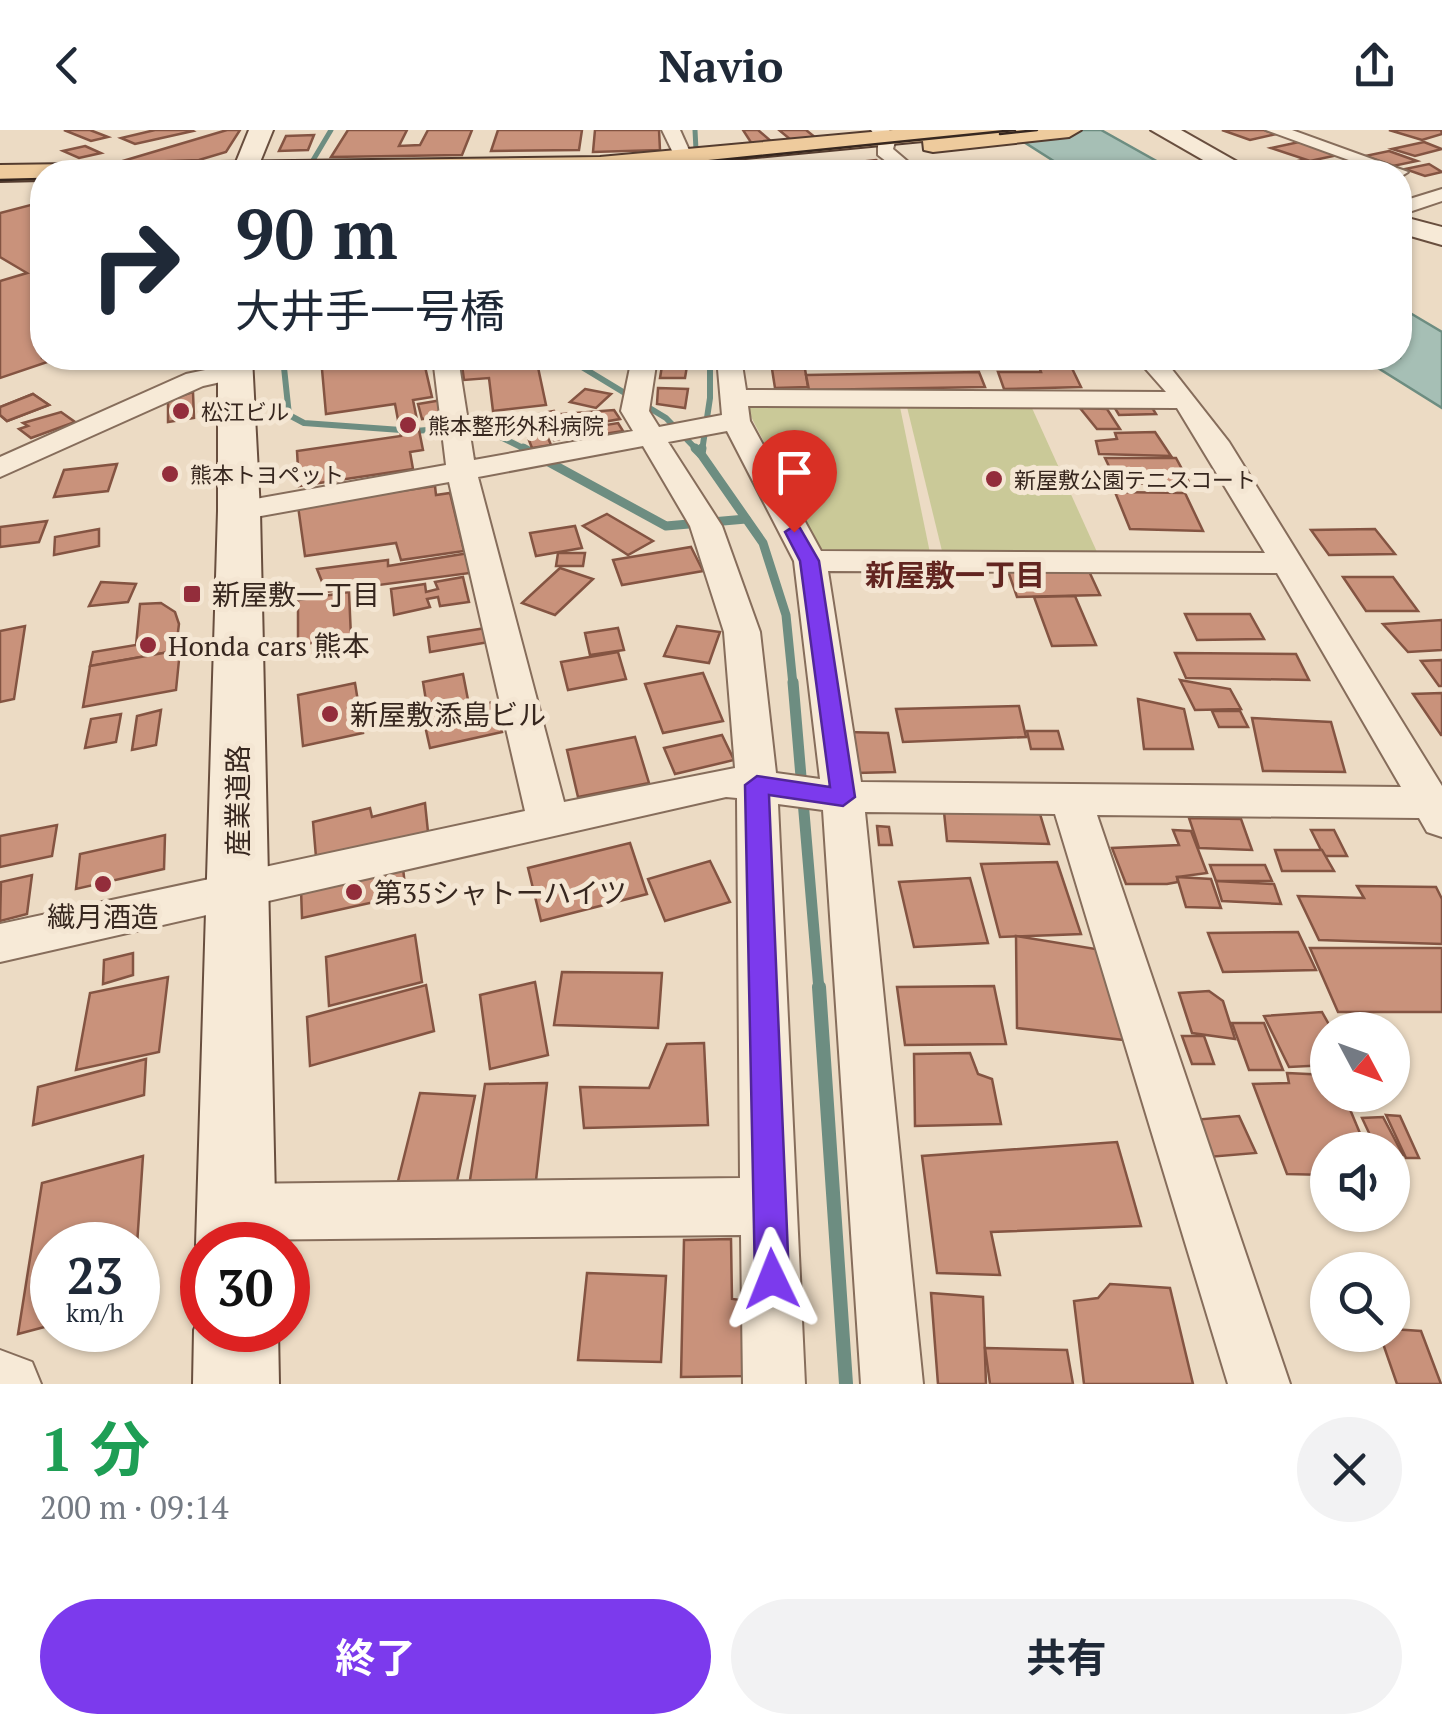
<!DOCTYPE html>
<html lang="ja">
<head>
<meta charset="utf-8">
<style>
  body { margin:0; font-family:"PT Serif","Noto Sans JP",serif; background:#f2f2f3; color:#1f2937; height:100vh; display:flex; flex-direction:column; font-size:38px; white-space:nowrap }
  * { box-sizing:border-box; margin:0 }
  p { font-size:32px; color:#747a83 }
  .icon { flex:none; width:55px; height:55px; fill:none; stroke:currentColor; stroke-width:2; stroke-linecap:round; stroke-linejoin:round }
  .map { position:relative; height:1254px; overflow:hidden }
  .side { display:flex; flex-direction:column; background:#fff; flex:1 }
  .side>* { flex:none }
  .hud { position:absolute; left:30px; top:30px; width:1382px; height:210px; border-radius:40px; box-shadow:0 2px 8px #0004; background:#fff; color:#1f2937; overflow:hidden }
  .needle { width:65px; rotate:131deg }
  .tools { position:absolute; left:1310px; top:882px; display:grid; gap:20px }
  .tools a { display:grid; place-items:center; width:100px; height:100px; border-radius:50%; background:#fff; box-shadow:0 2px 8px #0004; font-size:50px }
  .speed { position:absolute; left:30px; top:1092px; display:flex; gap:20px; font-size:50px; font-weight:700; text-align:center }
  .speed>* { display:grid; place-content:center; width:130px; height:130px; border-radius:50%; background:#fff; box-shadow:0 2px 8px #0004; line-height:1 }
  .speed small { font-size:25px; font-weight:400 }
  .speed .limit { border:15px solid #d22; background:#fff; color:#111 }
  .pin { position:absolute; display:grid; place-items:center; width:85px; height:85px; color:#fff; margin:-102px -42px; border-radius:50% 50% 50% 0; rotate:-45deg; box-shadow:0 0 10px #0007 }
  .pin .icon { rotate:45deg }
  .me { position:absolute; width:110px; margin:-55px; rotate:358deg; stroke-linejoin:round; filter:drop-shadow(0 0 8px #0008) }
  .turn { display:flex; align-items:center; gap:35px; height:210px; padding:0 40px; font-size:45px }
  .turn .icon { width:130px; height:130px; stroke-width:2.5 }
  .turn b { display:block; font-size:70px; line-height:85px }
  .round { display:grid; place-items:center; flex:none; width:105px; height:105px; border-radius:52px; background:#f2f2f3 }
  .summary { display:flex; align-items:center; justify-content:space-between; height:170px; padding:0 40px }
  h1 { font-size:60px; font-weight:700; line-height:75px; color:#1e9e55 }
  .action { display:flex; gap:20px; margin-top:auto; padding:20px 40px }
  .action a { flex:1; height:115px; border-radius:60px; background:#7c3aed; color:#fff; font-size:40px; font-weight:700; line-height:115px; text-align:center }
  .action a+a { background:#f2f2f3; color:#1f2937 }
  header { display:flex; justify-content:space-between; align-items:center; height:130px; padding:0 40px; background:#fff; font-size:45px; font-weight:700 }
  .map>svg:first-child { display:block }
  .green { fill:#cac998 }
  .water { fill:#a6bfb5; stroke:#6d8d81; stroke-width:2.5 }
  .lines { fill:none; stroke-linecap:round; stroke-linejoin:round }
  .stream-far4 { stroke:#6d8d81; stroke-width:5 }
  .stream-far3 { stroke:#6d8d81; stroke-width:6 }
  .stream-far2 { stroke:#6d8d81; stroke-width:9 }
  .stream-far1 { stroke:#6d8d81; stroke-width:11 }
  .stream { stroke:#6d8d81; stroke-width:14 }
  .building { fill:#c9927b; stroke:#845442; stroke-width:2.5 }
  .street-casing { stroke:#866d5b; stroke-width:4 }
  .secondary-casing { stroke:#684e3e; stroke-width:4 }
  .primary-casing { stroke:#543c2f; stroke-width:4 }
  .street { fill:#f7ead7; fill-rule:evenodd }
  .secondary { fill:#f7ead7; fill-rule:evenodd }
  .primary { fill:#eecb9d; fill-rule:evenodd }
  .tram { stroke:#37271f; stroke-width:2.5 }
  .route { fill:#7c3aed; stroke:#51269a; stroke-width:2.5 }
  .poi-dot { fill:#932d3b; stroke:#f4e6d3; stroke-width:4 }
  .labels { text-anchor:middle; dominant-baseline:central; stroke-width:10; stroke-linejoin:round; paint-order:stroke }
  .far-poi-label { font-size:22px; fill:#37271f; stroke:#f4e6d3; text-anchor:start }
  .poi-label { font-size:28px; fill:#37271f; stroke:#f4e6d3; text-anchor:start }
  .street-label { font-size:28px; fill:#37271f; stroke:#f4e6d3 }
  .neighbourhood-label { font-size:30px; font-weight:bold; fill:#622520; stroke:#f4e6d3 }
</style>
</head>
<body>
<header><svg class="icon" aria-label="back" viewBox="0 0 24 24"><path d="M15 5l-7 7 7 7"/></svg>Navio<svg class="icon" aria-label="share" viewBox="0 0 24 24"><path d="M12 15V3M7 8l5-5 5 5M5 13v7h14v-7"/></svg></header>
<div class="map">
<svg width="1442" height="1254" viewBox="0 0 1442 1254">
  <rect width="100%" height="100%" fill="#ecdbc4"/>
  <g class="green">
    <path d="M745,275l155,2 30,146h-109z"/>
    <path d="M907,277l125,1 65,144 -155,-1z"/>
  </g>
  <g class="water">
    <path d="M1005,0h96l75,42h-105z"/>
    <path d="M1400,177l42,25v76l-80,-50h38z"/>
  </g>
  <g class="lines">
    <g class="stream-far4">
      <path d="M695,0l1,20"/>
      <path d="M306,42l25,-42"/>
    </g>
    <g class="stream-far3">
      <path d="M283,228l6,57 15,8 111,8 63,-5 51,25"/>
      <path d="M567,228l99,60 32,33"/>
      <path d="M702,321l8,-53v-40"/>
    </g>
    <g class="stream-far2">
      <path d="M523,318l143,78 80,-7"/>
      <path d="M695,318l6,6"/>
      <path d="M702,318l-1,6 62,89 23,72 7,70"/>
    </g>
    <path class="stream-far1" d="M793,552l26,308"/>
    <path class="stream" d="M819,857l27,397"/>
  </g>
  <g class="building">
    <path d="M64,0h26l18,7 -17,4z"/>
    <path d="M155,0h36l2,1 -58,13 -14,-6z"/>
    <path d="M227,0h13l-14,22 -27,8 -83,3z"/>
    <path d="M348,0h59l-8,16 21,-1 8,-15h44l-10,25 -131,2z"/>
    <path d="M498,0h84l-3,20 -88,1z"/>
    <path d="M595,0h64l1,20 -67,2z"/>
    <path d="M743,0h15l14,12 -20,2z"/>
    <path d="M779,0h27l10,8 -25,2z"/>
    <path d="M1222,0h42l12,4 -26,6z"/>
    <path d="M1389,0h52l1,4 -20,6z"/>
    <path d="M314,5l-6,15 -29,1 7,-15z"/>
    <path d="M1299,12l39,13 -28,6 -39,-13z"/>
    <path d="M1424,12l18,7 -27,7 -23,-7z"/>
    <path d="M85,16l16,7 -22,5 -16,-7z"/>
    <path d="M1389,21l28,10 -24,5 -28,-10z"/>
    <path d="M876,30l13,9 -79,3 -6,-4z"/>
    <path d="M1302,30l12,2 12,5 -18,4 -23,-7z"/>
    <path d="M1358,33l26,9h-31l-15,-5z"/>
    <path d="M1284,34l23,8 -53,-1z"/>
    <path d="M1429,34l13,8 -17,4 -20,-7z"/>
    <path d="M42,72v156h17l-59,20v-97l27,-8 -27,-16v-44z"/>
    <path d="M321,228h102l9,39 -19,3 10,50 -13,2 3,17 -114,17 -2,-35 104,-15 -6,-32 -69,10z"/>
    <path d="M461,228h75l10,47 -53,6 -4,-33 -25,2z"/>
    <path d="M1036,228h31l14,29 -77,2 -6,-17h43z"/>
    <path d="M662,236h25l-2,12h-25z"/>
    <path d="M772,239h33l3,18 -33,1z"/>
    <path d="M979,242l6,15 -176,3 -3,-15z"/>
    <path d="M658,258l30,1 -3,19 -28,-4z"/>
    <path d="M585,259l26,5 -15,14 -26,-6z"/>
    <path d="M193,262l1,26 -26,4v-22z"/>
    <path d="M33,264l16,11 -42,16 -7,-6v-8z"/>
    <path d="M33,264l16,11 -42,16 -7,-6v-8z"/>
    <path d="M442,270l3,16 -23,3 -4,-15z"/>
    <path d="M1150,274l6,10 -37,1 -6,-10z"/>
    <path d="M1080,278l27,1 13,20h-23z"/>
    <path d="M614,280l6,9 -51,9 -8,-14z"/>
    <path d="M554,281l16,26 -16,3 -15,-26z"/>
    <path d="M61,282l14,10 -44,16 -12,-9 9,-3 -5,-3z"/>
    <path d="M540,289l11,26 -19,3 -10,-26z"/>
    <path d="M618,293l5,8 -44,7 -4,-8z"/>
    <path d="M1155,302l16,24 -72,-2 -3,-13 21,-2 -2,-6z"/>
    <path d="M1105,328h71l14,26 -73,-1z"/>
    <path d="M117,334l-9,27 -54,6 10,-27z"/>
    <path d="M435,356l1,9 14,-2 14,58 -63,9 -5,-17 -91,13 -7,-50z"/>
    <path d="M1115,362l70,1 18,38 -73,-2z"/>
    <path d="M607,384l46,27 -25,14 -45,-29z"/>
    <path d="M47,391l-8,21 -39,5v-20z"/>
    <path d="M575,396l7,22 -46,8 -6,-23z"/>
    <path d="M99,399v17l-45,9 1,-18z"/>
    <path d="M1375,399l20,25 -66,1 -18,-25z"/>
    <path d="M691,417l12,24 -81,14 -9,-25z"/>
    <path d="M469,423l1,20 -144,19 -9,-23 71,-9v6z"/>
    <path d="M558,423h27l-2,13h-27z"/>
    <path d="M560,438l33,11 -38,36 -33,-12z"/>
    <path d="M1088,439l12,26 -83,2 -9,-26z"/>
    <path d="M463,447l6,25 -29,4 -2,-9 -11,2 3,8 -36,8 -3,-26 34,-5 1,8 12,-3 -3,-7z"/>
    <path d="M1343,447h50l25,34h-52z"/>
    <path d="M101,452l35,2 -8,18 -39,4z"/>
    <path d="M349,462l2,45 -53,8v-45z"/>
    <path d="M1075,466l21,49 -44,1 -18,-49z"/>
    <path d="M161,473l14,9 4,12 -2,16 -8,12 -79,14 3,-14 43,-7 4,-41z"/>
    <path d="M1185,484h65l14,25 -67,1z"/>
    <path d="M1442,490v30l-34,2 -25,-28z"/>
    <path d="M25,496l-11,73 -14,3v-71z"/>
    <path d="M677,496l43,6 -11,31 -45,-7z"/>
    <path d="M486,498l3,14 -59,10 -2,-15z"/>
    <path d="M618,498l6,22 -34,5 -5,-22z"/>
    <path d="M180,520l-4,40 -93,17 7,-41z"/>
    <path d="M618,522l8,27 -58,11 -7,-28z"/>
    <path d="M1175,523l121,1 13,26 -123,-2z"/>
    <path d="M1442,530v26h-3l-18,-25z"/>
    <path d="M703,543l20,48 -60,12 -18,-49z"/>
    <path d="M463,544l6,31 -41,8 -5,-31z"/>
    <path d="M1180,550l50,9 11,20 -46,1z"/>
    <path d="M355,553l8,50 -60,13 -5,-51z"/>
    <path d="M1442,563v42h-1l-28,-41z"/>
    <path d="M1138,569l46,10 9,40h-49z"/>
    <path d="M494,572l8,30 -72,16 -7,-31z"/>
    <path d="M1019,576l7,31 -123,5 -7,-33z"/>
    <path d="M161,580l-5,35 -24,5 5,-34z"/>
    <path d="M1212,581h28l8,16h-29z"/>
    <path d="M121,584l-5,28 -31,6 6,-29z"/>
    <path d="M1252,588l79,4 14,50 -82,-1z"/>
    <path d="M1027,601h31l5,18h-32z"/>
    <path d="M846,602l42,1 7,39 -39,1z"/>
    <path d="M722,605l12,25 -59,14 -11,-26z"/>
    <path d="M635,607l14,46 -71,14 -11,-47z"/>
    <path d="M425,673l3,29 -112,25 -3,-35 57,-14 2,9z"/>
    <path d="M944,682l96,2 9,30 -102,-3z"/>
    <path d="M1189,688l52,1 11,31 -53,-2z"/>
    <path d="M57,695l-5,31 -52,11v-31z"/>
    <path d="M877,696l12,1 3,18h-13z"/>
    <path d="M1173,700l18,1 16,42 -30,4 1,5 -11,2h-41l-14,-36 67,-3z"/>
    <path d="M1311,700h23l13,26h-23z"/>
    <path d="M165,705l-1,34 -88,20 4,-35z"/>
    <path d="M630,713l17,51 -106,27 -13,-53z"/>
    <path d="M1275,720h47l12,21h-52z"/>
    <path d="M710,731l20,41 -65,19 -17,-42z"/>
    <path d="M1057,732l24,72 -81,3 -19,-73z"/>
    <path d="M1210,735h55l7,16h-56z"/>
    <path d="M403,738l3,27 -104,23 -1,-29z"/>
    <path d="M32,745l-5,39 -27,7 1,-39z"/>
    <path d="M1177,747l34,2 10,29 -35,-1z"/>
    <path d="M970,748l18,65 -74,4 -15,-65z"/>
    <path d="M1216,751l58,3 7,20 -59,-3z"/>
    <path d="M1357,756l79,1 6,12v45l-123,-4 -21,-44 66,2z"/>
    <path d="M1298,802l18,38 -93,2 -15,-39z"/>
    <path d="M415,805l7,47 -93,24 -3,-49z"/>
    <path d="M1016,806l92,15 25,90 -116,-13z"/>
    <path d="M1310,818h132v64h-104z"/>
    <path d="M133,823v22l-30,9 1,-24z"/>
    <path d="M562,842l100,1 -4,55 -104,-3z"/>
    <path d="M168,847l-9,75 -83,18 14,-77z"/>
    <path d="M535,852l13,73 -58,14 -10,-74z"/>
    <path d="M426,855l8,46 -124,35 -3,-49z"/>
    <path d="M994,856l12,58 -101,1 -8,-58z"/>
    <path d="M1209,861l14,10 12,38 -43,-6 -13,-40z"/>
    <path d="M1322,882l10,18h-4v35l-39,2 -25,-51z"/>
    <path d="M1232,893h32l19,47h-34z"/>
    <path d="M1182,906h22l10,28h-22z"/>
    <path d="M704,913l4,82 -124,3 -4,-41 69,1 18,-44z"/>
    <path d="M970,923l8,21 14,5 9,45 -86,2 -1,-72z"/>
    <path d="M146,929l-2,36 -111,30 5,-38z"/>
    <path d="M1287,943l41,2v20h16l23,55h-39v25l-41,-1 -34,-90 36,-1z"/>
    <path d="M547,953l-13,115 -67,1 18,-115z"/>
    <path d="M420,963l55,3 -20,95 -59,-2z"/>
    <path d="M1386,985l14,1 19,42h-13z"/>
    <path d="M1239,986l17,37 -48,4 -16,-37z"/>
    <path d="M1383,987l20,38 -26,-5 -15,-32z"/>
    <path d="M1117,1012l24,84 -150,6 9,43 -63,-2 -15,-117z"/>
    <path d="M143,1026l-6,89h-85v80l-34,9 24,-151z"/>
    <path d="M731,1109l1,60 18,2 -2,75 -67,1 3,-137z"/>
    <path d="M587,1143l79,3 -5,86 -83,-2z"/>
    <path d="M1110,1154l60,4 23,96h-109l-10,-83 24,-3z"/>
    <path d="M931,1163l52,4 3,87h-48z"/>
    <path d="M1392,1199l29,2 20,53h-44l-17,-49h12z"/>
    <path d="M985,1218l82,2 6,34h-83z"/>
  </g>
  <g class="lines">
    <g class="street-casing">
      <g id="street">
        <path d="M662,0h18l13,29 -3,4h-12z"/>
        <path d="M871,0h18l7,8 -3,11 27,23h-20l-22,-17v-16z"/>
        <path d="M1266,0h26l116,42 -8,5v-5h-18z"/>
        <path d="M1442,59v12l-42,14v-13z"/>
        <path d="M433,228h25l16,102 159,-29 -12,-20 11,-53h25l-8,53 10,16 63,-12 -5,-57h24l5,32 420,2 -30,-34h27l66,84 213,344v51l-15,-5 -8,-14 -322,-3 193,569h-62l-173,-570 -190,-2 58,572h-62l-38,-574 -45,-6 27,580h-62l-2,-149 -504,5 -20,-8 -8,-20 8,-20 20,-8 503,-6 -3,-380 -11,-1 -726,165v-38l525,-113 -76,-329 -210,38 -15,-9 15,-9 207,-37zM748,276l429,2 88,145 -444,-2 -71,-130zM727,301l67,130 26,218 -44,-6 -16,-141 -38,-106 -54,-84zM643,316l47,80 34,106 11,136 -171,34 -86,-325zM828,441l449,2 124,214 -540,-5z"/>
        <path d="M234,234l9,3 4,5 -4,5 -40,9 -203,91v-20l186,-83z"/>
        <path d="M0,1220l32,12 9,22h-41z"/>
      </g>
    </g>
    <g class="secondary-casing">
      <g id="secondary">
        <path d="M249,0h24l-17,42h-24z"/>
        <path d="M1151,0h30l74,42h-31z"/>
        <path d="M1400,86l42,11v18l-42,-12z"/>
        <path d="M218,228h34l8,153 16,734h-74v15l-6,-15 22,-734z"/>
        <path d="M202,1180v20h76l1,54h-86l1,-54z"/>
      </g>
    </g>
    <g class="primary-casing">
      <path id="primary" d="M893,0h188l-12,7 -136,15 -9,-2 -1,-9 -323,31h-558v8l-42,1v-16l600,-8z"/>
    </g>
    <use href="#street" class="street"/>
    <use href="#secondary" class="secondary"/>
    <use href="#primary" class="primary"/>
    <g class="tram">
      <path d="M1000,4l37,-4"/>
      <path d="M379,42l283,-6 353,-36"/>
      <path d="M0,50l42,-1"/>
    </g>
  </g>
  <path class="route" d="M794,396l6,2 19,33 36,236 -12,9 -74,-11 20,484 -5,12 -12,5 -12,-5 -5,-12 -10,-494 12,-9 73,11 -30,-226 -15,-29z"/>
  <g class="poi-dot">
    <circle cx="181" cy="281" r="10"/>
    <circle cx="408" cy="295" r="10"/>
    <circle cx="170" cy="344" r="10"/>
    <circle cx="994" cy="349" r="10"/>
    <rect x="182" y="454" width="20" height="20" rx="5"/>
    <circle cx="148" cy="515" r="10"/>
    <circle cx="330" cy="584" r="10"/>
    <circle cx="103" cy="754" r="10"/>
    <circle cx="354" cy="762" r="10"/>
  </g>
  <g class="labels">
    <g class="far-poi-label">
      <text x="201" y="281">松江ビル</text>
      <text x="428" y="295">熊本整形外科病院</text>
      <text x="190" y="344">熊本トヨペット</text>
      <text x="1014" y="349">新屋敷公園テニスコート</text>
    </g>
    <g class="poi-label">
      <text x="212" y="464">新屋敷一丁目</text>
      <text x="168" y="515">Honda cars 熊本</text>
      <text x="350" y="584">新屋敷添島ビル</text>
      <text x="374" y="762">第35シャトーハイツ</text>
      <text x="103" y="786" text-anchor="middle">繊月酒造</text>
    </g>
    <g class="street-label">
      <text transform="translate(237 671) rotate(-90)">産業道路</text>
    </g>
    <g class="neighbourhood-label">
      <text x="955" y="445">新屋敷一丁目</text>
    </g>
  </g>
</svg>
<div class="tools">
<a><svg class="needle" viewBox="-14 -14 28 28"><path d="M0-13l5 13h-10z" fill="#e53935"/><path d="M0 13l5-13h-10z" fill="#747a83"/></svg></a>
<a><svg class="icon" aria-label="sound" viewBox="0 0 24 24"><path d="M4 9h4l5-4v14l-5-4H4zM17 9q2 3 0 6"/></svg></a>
<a><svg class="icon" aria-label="search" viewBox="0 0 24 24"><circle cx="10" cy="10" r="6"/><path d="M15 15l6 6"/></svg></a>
</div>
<div class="speed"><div>23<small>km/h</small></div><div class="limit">30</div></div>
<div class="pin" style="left:794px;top:402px;background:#d93025"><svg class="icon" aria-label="arrive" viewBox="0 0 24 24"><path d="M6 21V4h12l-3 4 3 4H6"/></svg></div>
<svg class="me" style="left:772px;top:1149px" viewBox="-20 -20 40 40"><path d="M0-17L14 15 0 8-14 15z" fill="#7c3aed" stroke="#fff" stroke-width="4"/></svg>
<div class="hud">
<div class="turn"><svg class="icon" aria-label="right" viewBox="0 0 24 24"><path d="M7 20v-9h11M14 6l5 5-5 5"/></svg><div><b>90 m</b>大井手一号橋</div></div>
</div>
</div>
<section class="side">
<div class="summary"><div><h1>1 分</h1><p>200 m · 09:14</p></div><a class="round"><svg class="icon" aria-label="close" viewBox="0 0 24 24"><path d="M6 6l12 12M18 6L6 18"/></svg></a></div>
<div class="action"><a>終了</a><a>共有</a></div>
</section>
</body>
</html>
